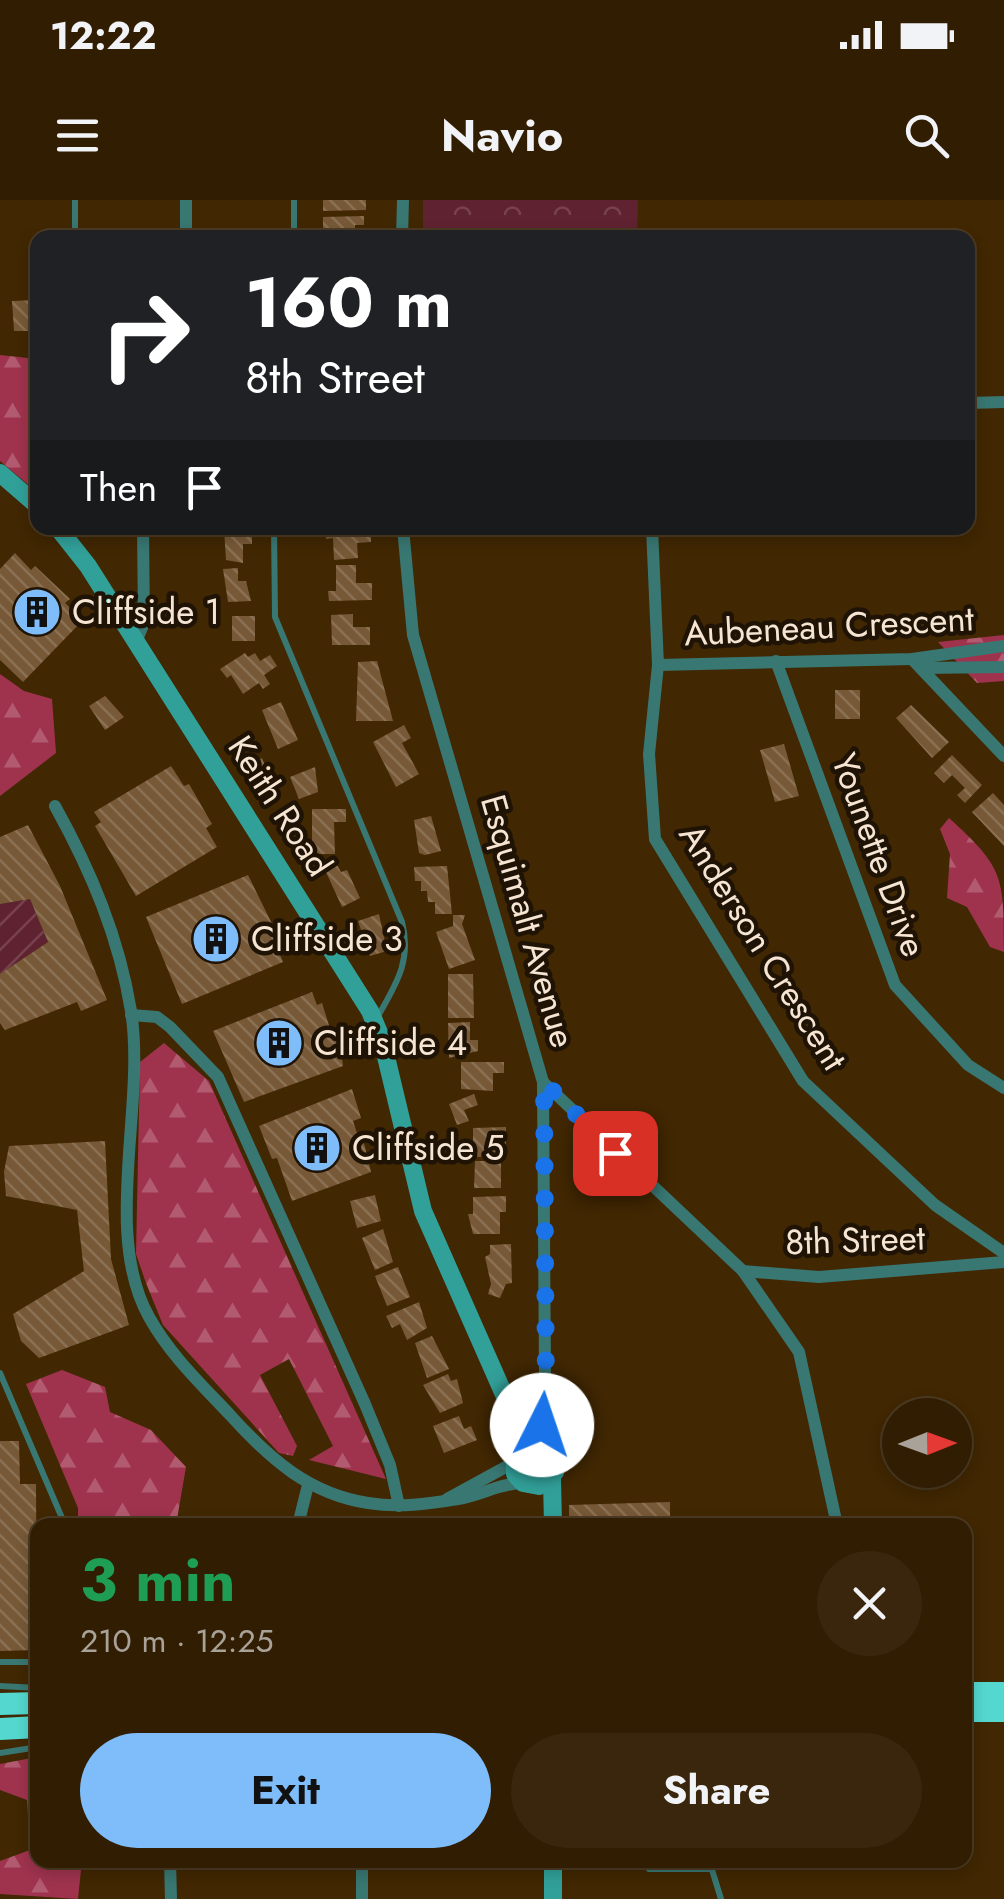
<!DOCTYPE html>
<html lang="en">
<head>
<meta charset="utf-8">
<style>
  body { margin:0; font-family:Jost,sans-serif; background:#39260c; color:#f1f3f6; height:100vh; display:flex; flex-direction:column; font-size:38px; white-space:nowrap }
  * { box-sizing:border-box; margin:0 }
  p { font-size:32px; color:#a8a299 }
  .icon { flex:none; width:55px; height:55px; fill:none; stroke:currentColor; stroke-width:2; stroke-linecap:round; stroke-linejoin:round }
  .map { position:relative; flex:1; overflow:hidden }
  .side { position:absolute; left:30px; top:1318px; width:942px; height:350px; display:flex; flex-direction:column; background:#311d02; border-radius:20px; box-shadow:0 5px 15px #0003,0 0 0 2px #4c3b24 }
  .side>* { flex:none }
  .hud { position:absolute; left:30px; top:30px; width:945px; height:305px; border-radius:20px; box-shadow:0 5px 15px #0003,0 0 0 2px #4c3b24; background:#202124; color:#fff; overflow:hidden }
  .needle { width:65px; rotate:89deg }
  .buttons { position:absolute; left:882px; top:1198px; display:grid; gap:20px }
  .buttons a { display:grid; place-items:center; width:90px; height:90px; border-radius:50%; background:#311d02; box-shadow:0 5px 15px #0003,0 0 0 2px #4c3b24; font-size:50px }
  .pin { position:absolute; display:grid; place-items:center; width:85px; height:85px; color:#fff; margin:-42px; border-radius:20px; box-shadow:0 5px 15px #0006 }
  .me { position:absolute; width:110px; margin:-55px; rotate:4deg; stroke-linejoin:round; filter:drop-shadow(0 0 8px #0008) }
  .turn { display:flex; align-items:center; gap:35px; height:210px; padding:0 50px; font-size:45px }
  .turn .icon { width:130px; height:130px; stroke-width:2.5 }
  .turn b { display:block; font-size:70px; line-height:85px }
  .then { display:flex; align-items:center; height:95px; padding:0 50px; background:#0003; gap:20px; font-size:38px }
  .round { display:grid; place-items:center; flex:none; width:105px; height:105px; border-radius:52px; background:#39260c }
  .overview { display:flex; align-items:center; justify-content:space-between; height:170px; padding:0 50px }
  h1 { font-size:60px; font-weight:700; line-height:75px; color:#1e9e55 }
  .action { display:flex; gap:20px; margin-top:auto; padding:20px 50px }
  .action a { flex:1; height:115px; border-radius:60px; background:#7fbdfa; color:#111; font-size:40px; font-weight:700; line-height:115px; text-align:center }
  .action a+a { background:#39260c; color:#f1f3f6 }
  .status { display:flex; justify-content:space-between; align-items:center; height:70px; padding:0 50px; background:#311d02; direction:ltr }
  .status svg { height:28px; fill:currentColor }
  header { display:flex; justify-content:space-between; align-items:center; height:130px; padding:0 50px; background:#311d02; font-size:45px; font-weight:700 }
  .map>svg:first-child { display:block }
  .forest { fill:url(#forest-firs) }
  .park { fill:url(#park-crowns) }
  .garden { fill:url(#garden-furrows) }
  .building { fill:url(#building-back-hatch) }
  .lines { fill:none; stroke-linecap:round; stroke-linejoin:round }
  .lane { stroke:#397772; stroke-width:6 }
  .street { stroke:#397772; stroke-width:12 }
  .secondary { stroke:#31a099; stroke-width:18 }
  .highway { stroke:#53d7ce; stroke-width:22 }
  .route { stroke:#1a73e8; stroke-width:18; stroke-dasharray:0 32.4 }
  .labels { text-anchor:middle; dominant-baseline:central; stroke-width:9; stroke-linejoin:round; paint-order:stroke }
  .poi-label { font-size:35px; fill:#f6e5d2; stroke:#1f1306; text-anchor:start }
  .street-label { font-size:35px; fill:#f6e5d2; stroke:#1f1306 }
</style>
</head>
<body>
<div class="status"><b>12:22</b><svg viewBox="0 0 49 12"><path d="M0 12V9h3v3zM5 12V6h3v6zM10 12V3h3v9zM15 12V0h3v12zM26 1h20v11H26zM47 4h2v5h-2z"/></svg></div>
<header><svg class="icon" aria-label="menu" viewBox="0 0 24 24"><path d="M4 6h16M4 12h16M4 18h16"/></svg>Navio<svg class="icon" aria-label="search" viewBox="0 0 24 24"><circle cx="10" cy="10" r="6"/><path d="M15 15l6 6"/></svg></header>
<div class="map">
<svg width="1004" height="1699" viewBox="0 0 1004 1699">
  <defs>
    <pattern id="forest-firs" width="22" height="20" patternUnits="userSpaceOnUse" patternTransform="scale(2.5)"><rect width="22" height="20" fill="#9f334e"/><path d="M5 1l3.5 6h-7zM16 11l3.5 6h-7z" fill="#b25a6f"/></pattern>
    <pattern id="park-crowns" width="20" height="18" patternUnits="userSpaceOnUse" patternTransform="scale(2.5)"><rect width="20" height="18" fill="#5f2230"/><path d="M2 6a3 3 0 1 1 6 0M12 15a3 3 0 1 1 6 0" fill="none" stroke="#77424d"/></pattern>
    <pattern id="garden-furrows" width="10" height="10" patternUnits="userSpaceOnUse" patternTransform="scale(2.5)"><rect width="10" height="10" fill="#5f2230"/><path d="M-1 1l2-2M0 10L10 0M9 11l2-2" fill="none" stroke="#77424d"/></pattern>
    <pattern id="building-back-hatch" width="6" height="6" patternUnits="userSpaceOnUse" patternTransform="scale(2.5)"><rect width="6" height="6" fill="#775937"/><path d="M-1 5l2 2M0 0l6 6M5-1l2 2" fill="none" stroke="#8b7153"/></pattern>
  </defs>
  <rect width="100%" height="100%" fill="#412702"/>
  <g class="forest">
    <path d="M0,155l37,4v133l-37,-31z"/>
    <path d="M1004,435v46l-27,2 -39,-41z"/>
    <path d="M0,474l24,17 28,8 4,54 -56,43z"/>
    <path d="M949,618c55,50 55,58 55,134l-14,-5 -23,-40 -20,-9 3,-44 -10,-25z"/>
    <path d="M164,843l45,38 177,398 -77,-19 24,-14 -44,-87 -29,16 37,71 -4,10 -14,-3 -116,-128 -17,-42 -10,-29 4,-192z"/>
    <path d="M62,1170l43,17 5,25 41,18 35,37 -10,58h-98v-17l-52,-124z"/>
    <path d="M37,1557l1,103h44l-4,39 -78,-5v-33l30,-11 -3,-50 -27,-10v-26z"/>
  </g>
  <path class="park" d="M423,0h215l-1,37h-214z"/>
  <g class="garden">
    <path d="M30,699l18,43 -48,32v-70z"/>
    <path d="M533,1246l20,20 -21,18 -16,-22z"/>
  </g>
  <g class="building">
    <path d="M323,0h43v10l-43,1z"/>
    <path d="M364,16v9h-9v5h8v8h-40v-21z"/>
    <path d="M36,100l2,31h-24l-2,-30z"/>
    <path d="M326,328h45v14l-14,1 1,15 -24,2 -1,-22 -7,1z"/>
    <path d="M224,329h28v15h-9v19l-17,-3z"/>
    <path d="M15,353l16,17 4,-4 35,33 -5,4 18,17 -60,62 -23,-22v-91z"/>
    <path d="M336,365h20v18h16v17l-43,1 -1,-10h8z"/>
    <path d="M238,368v13h8l5,20 -23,1 -5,-33z"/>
    <path d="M353,414v13h17v18h-38l-1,-30z"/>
    <rect x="232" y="416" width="23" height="25"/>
    <path d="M245,453l3,4 7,-4 5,8 10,-6 7,11 -13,9 6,9 -7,5 -4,-6 -16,11 -12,-19 -4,3 -7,-9z"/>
    <path d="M377,461l16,60h-37l2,-59z"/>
    <rect x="835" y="490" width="25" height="29"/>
    <path d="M105,496l19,21 -19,13 -16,-24z"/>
    <path d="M281,502l17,38 -20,9 -16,-39z"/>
    <path d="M911,505l38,37 -17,16 -36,-40z"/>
    <path d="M404,525l7,13 -9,5 17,31 -23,13 -23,-45z"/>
    <path d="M784,544l15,52 -24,6 -15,-52z"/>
    <path d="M952,555l30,30 -17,18 -8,-8 8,-7 -13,-13 -8,8 -10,-10z"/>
    <path d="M262,558l17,41 -12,5 -16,-41z"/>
    <path d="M171,566l13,20 5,-2 23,40 -6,4 11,19 -81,49 -41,-70 6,-4 -7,-10z"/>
    <path d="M315,567l3,25 -19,7 -9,-22z"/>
    <path d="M993,593l11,12v41l-32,-34z"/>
    <path d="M312,609h34v13h-12l1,32h-18v-5h-5z"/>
    <path d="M431,616l10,35 -16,4 -6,-2 -5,-33z"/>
    <path d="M28,625l32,61 47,114 -26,11 -4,-9 -72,28 -5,-7v-49l48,-32 -18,-43 -30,5v-67z"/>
    <path d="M337,665l4,7 6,-2 13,28 -18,9 -17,-37z"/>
    <path d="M447,666l5,48h-17v-12h-7l-1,-11h-6v-10h-6l-1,-14z"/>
    <path d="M248,675l31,63 -5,2 9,22 -101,42 -36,-87z"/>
    <path d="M379,714l8,37 -17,5 -12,-35z"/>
    <path d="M453,715h12l-3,9 13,36 -26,9 -13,-37 17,-6z"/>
    <path d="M448,774h25l1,44h-26z"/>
    <path d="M312,792l5,13 5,-2 10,32 7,-1 4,32 -99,36 -31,-71z"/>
    <path d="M470,822v18h8v11l-29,7 -1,-35z"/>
    <path d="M461,862h43v11h-11v18l-32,-2z"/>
    <path d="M352,889l9,29 -8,3 6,18h4l8,33 -79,29 -15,-43 -5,1 -13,-33z"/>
    <path d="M474,894l4,11 -14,5 5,11 -12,4 -8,-21z"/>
    <path d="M506,927v29l-33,1v-29z"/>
    <path d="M105,941l6,118 18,66 -90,33 -18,-17 -8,-27 71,-43 -7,-61 -71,-14 -2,-24 5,-26z"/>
    <path d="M475,961h26v27h-27z"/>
    <path d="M375,995l6,26 -24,7 -7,-27z"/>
    <path d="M506,996v16h-6v22h-27l-5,-20h5v-17z"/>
    <path d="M383,1029l10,33 -18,8 -13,-32z"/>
    <path d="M511,1044l1,39 -6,1 -6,14 -12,-4 3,-10 -6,-27 5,-3v-9z"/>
    <path d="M398,1067l12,30 -23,9 -12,-30z"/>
    <path d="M419,1102l8,26 -20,12 -7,-16 -8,4 -6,-12z"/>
    <path d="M432,1136l17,33 -22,9 -12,-35z"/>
    <path d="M448,1174l3,7 6,-2 6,24 -23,10 -17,-28z"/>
    <path d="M459,1216l5,13 7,-3 6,14 -33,13 -11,-27z"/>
    <path d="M0,1241h19l1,43h16l1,166 -37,1z"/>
    <path d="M670,1302v23h-101v-20z"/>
    <path d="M750,1319v6h-74v-5z"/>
  </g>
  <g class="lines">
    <g class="lane">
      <path d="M294,0v38"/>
      <path d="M75,38v-38"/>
      <path d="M274,328l1,89 127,305c10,39 -6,62 -25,96"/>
      <path d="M0,1173l65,152"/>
      <path d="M0,1462h38"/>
      <path d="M0,1486l38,2"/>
      <path d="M0,1553l38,-6"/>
      <path d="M649,1660v9h59"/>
      <path d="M709,1660l12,39"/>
    </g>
    <g class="street">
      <path d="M186,38v-38"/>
      <path d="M402,38l1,-38"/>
      <path d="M968,203l36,-1"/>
      <path d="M403,328l10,107 130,447 2,295 7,74"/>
      <path d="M652,328l6,137 -9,89 6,85 148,242 132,124 69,48"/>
      <path d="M136,442l8,-19 -1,-95"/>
      <path d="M912,459l92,97"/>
      <path d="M776,461l119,324 73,80 36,23"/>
      <path d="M658,465l254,-6 92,-13"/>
      <path d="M921,468l83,-1"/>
      <path d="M55,606c36,65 64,131 76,205 15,94 -29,222 18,306 21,38 53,68 82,99 39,43 78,78 137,87 31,5 59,1 90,-4 22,-3 42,-16 65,-16"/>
      <path d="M131,815l26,2 13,10 48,50 147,327 25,61 9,41"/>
      <path d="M543,882l200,189 56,81 38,173"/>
      <path d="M743,1071l76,6 185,-15"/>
      <path d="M447,1299l66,-36"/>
      <path d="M298,1325l10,-40"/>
      <path d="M170,1660l1,39"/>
      <path d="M362,1660v39"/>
    </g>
    <g class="secondary">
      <path d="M0,273l38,33"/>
      <path d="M58,328l30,38 282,445 12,29 41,171 91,206 1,57 8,9 16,3 16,-14v-15l-13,-13h-12l-14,10"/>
      <path d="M552,1279l1,46"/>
      <path d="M553,1660v39"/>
    </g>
    <g class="highway">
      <path d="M965,1493h39"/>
      <path d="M0,1504l38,-1"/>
      <path d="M965,1511h39"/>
      <path d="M0,1529l38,-2"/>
    </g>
  </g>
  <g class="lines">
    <path class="route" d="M542,1225l4,-28 -2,-315 71,71"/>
  </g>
  <defs>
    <g id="building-disc" transform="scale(2.5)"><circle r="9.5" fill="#7fbdfa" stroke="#1f1306"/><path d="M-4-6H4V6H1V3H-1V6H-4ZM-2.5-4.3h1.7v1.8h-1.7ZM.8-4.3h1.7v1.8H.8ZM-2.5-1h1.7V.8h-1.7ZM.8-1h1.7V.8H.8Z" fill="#111"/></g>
  </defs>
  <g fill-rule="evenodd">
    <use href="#building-disc" x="37" y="412"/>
    <use href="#building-disc" x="216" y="739"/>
    <use href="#building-disc" x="279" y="843"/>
    <use href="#building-disc" x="317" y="948"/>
  </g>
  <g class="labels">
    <g class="poi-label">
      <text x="72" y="412">Cliffside 1</text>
      <text x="251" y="739">Cliffside 3</text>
      <text x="314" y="843">Cliffside 4</text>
      <text x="352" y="948">Cliffside 5</text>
    </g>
    <g class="street-label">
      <text transform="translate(829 426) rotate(-3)">Aubeneau Crescent</text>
      <text transform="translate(280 606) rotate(57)">Keith Road</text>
      <text transform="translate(879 655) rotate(70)">Younette Drive</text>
      <text transform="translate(528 721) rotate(74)">Esquimalt Avenue</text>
      <text transform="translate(763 747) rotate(58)">Anderson Crescent</text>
      <text transform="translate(855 1040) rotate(-2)">8th Street</text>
    </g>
  </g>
</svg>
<div class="buttons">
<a><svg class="needle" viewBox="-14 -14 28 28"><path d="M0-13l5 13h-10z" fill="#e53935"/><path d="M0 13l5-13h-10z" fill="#a8a299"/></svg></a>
</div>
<div class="pin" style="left:615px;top:953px;background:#d93025"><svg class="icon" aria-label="arrive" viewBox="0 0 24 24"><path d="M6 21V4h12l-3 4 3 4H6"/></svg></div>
<svg class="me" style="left:542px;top:1225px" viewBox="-20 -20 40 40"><circle r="19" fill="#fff"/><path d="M0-13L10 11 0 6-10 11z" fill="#1a73e8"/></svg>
<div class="hud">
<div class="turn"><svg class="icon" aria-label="right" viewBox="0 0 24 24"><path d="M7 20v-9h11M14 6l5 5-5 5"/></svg><div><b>160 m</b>8th Street</div></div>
<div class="then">Then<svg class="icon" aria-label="arrive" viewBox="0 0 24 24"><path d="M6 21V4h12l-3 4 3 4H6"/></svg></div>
</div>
<section class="side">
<div class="overview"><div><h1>3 min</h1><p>210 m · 12:25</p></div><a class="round"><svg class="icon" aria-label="close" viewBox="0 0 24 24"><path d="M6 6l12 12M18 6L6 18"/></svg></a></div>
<div class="action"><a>Exit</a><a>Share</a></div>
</section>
</div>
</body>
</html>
